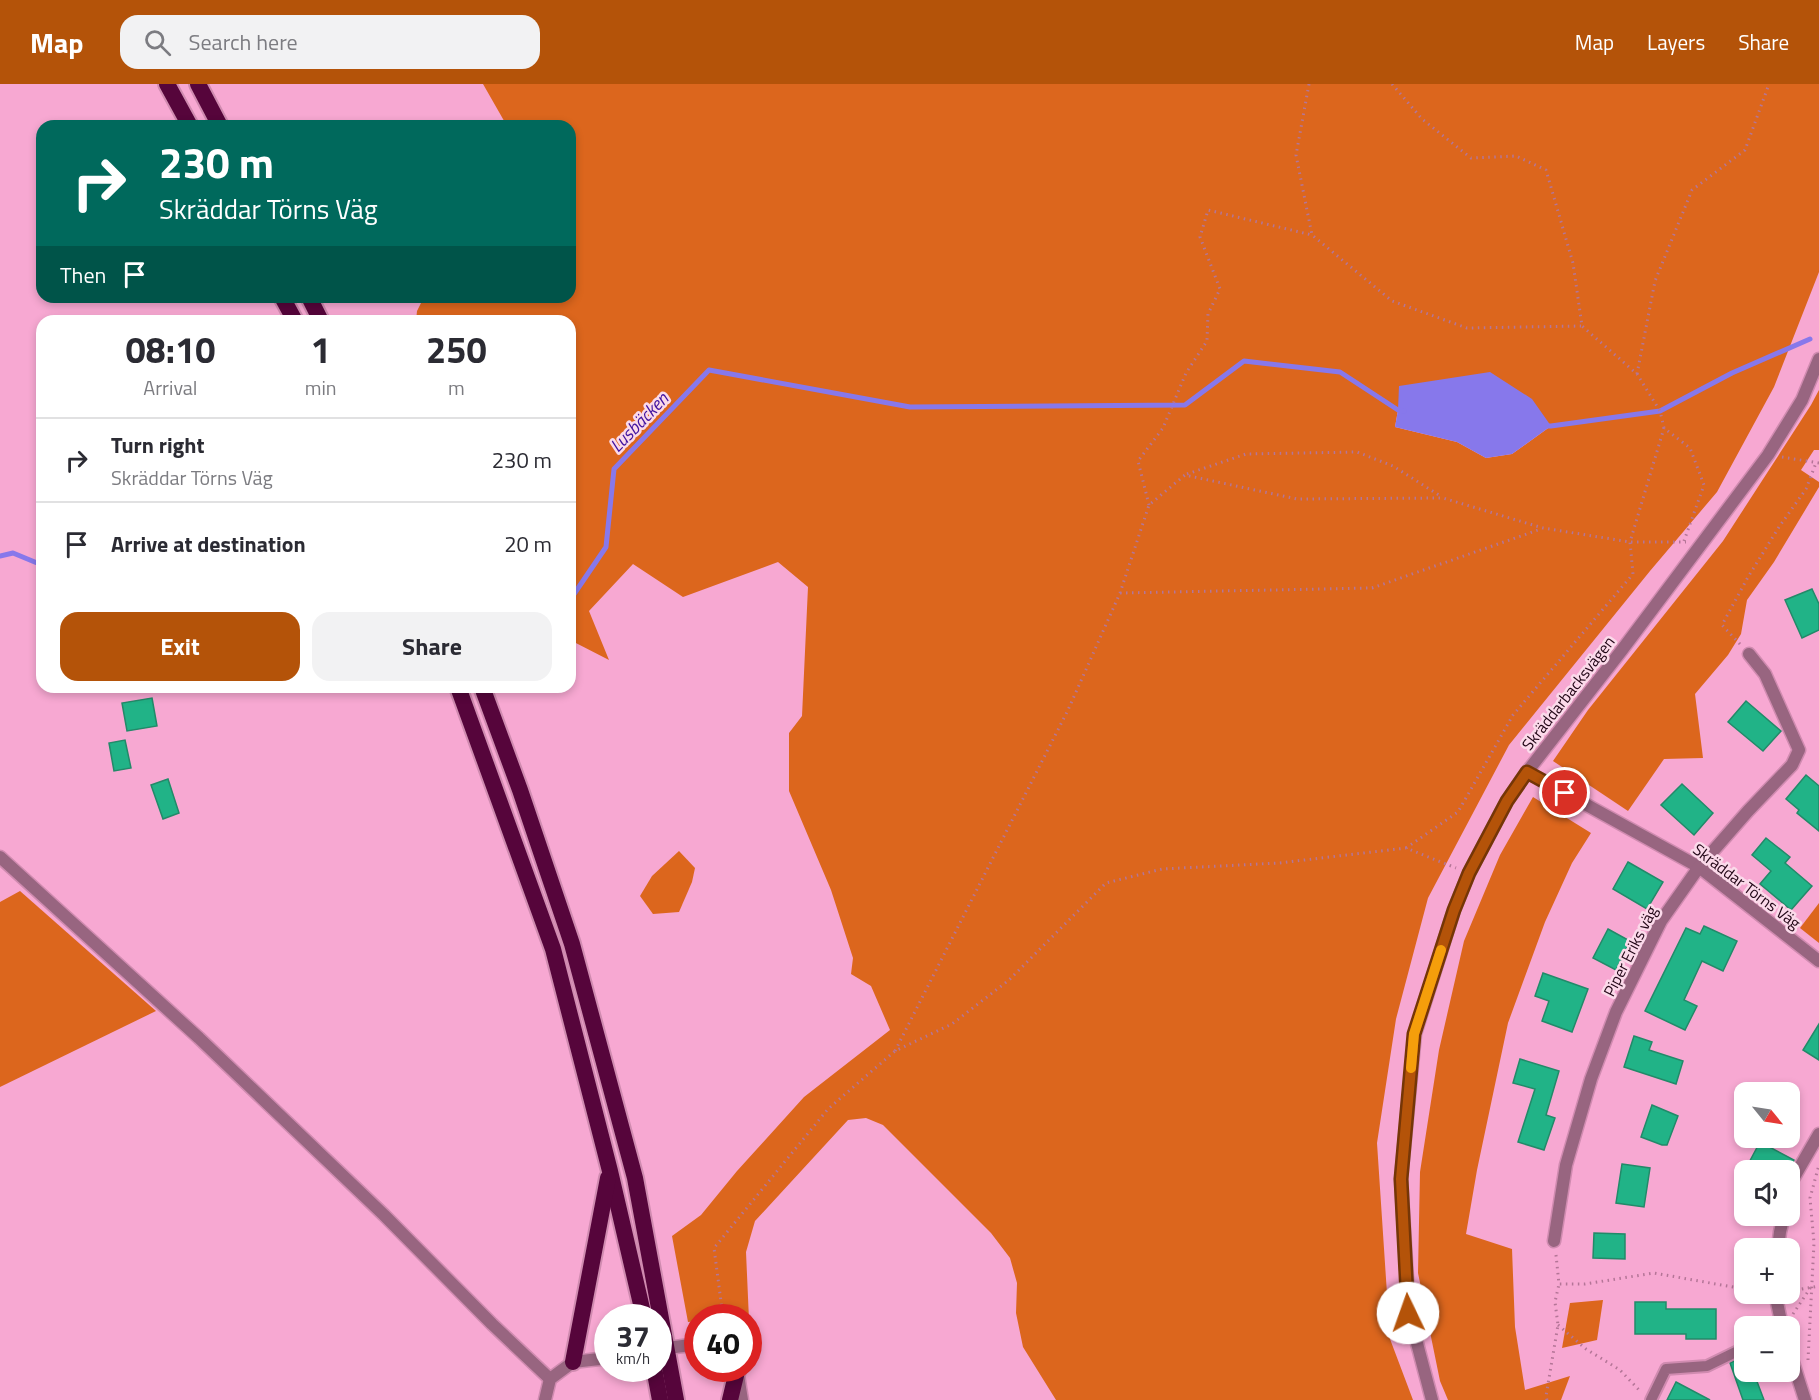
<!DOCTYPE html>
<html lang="en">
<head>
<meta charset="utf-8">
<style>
  body { margin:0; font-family:"Titillium Web",sans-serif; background:#f2f2f3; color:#2b2b33; height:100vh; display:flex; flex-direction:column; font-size:22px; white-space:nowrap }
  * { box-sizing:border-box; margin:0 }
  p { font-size:20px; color:#7c7c81 }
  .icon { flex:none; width:33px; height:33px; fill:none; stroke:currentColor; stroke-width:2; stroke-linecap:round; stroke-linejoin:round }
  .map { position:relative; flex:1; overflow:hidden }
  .drawer { position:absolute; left:36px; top:231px; width:540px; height:378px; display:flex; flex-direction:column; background:#fff; border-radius:18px; box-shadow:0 3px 9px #0003 }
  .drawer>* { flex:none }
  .banner { position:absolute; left:36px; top:36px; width:540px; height:183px; border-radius:18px; box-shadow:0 3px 9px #0003; background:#00695c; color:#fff; overflow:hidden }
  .needle { width:39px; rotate:120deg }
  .buttons { position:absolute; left:1734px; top:998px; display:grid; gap:12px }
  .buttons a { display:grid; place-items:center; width:66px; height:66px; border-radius:12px; background:#fff; box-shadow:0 3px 9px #0003; font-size:30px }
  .speed { position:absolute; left:594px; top:1220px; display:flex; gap:12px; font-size:30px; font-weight:700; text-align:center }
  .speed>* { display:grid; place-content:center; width:78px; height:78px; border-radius:50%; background:#fff; box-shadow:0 3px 9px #0003; line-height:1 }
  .speed small { font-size:15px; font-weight:400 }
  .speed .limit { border:9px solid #d22; background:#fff; color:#111 }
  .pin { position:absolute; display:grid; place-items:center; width:51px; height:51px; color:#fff; margin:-26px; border:3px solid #fff; border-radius:50%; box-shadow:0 2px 6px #0007 }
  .me { position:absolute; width:66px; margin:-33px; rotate:357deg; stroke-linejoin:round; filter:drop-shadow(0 0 4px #0008) }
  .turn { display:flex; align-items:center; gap:21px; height:126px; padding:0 24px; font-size:27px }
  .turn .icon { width:78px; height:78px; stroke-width:2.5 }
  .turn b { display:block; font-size:42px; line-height:51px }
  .then { display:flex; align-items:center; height:57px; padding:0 24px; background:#0003; gap:12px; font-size:22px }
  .eta { display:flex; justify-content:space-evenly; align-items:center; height:102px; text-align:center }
  .eta b { font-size:36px; font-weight:700; line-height:42px }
  .action { display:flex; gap:12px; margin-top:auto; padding:12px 24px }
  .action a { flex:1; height:69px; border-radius:18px; background:#b45309; color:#fff; font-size:24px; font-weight:700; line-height:69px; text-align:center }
  .action a+a { background:#f2f2f3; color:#2b2b33 }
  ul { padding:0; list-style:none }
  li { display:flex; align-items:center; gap:18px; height:84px; padding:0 24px; border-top:2px solid #e1e1e2 }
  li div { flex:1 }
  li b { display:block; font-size:22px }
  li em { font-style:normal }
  header { display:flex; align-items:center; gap:36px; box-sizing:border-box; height:84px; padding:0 30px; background:#b45309; color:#fff }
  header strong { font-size:28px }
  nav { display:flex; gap:33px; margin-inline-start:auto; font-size:21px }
  .search { width:420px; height:54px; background:#f2f2f3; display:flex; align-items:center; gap:15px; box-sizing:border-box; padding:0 21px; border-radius:18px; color:#7c7c81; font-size:22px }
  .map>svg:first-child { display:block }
  .forest { fill:#dc661d; fill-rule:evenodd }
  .water { fill:#8778eb }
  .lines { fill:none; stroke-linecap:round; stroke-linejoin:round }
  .stream { stroke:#8778eb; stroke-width:5 }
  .building { fill:#21b387; stroke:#228a69; stroke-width:1.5 }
  .pedestrian-casing { stroke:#d08bb0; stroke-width:14 }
  .minor-casing { stroke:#d08bb0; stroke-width:15 }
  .tertiary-casing { stroke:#d08bb0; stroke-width:15 }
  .trunk-casing { stroke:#d08bb0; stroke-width:20 }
  .path { stroke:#b47597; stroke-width:3; stroke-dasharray:1.5 4.5; stroke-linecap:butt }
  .pedestrian { stroke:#986580; stroke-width:10 }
  .minor { stroke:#986580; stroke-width:12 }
  .tertiary { stroke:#986580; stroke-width:12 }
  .trunk { stroke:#56053b; stroke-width:16 }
  .route-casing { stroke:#753606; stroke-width:15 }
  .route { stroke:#b45309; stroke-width:10 }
  .slow { stroke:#f59e0b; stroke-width:10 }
  .labels { text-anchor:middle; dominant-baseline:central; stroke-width:5; stroke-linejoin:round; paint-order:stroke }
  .street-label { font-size:16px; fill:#200515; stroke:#fbdaea }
  .water-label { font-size:18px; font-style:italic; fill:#41129f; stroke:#fbdaea }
</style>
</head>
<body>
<header>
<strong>Map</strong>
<div class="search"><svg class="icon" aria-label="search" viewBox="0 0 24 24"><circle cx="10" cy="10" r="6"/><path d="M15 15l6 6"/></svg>Search here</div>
<nav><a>Map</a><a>Layers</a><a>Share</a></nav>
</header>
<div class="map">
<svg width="1819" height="1316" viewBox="0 0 1819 1316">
  <rect width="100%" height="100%" fill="#f7a8d2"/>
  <g class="forest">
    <path d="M483,0h1336v188l-45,115 -57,105 -67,79 -141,174 -81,153 -32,121 -19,124 13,196 23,61h-357l-33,-53 -7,-34 1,-30 -7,-25 -19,-25 -108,-108 -17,-7 -18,2 -93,101 -9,31 3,68 -1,-3h-50l-1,4 -9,1 -16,-86 29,-21 36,-44 67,-74 86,-67 -19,-44 -20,-12 2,-16 -22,-68 -42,-99v-58l13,-17 6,-129 -30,-25 -95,35 -50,-33 -44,47 20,49 -39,-20v-319h-154l1,-10 7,-14h146v-171h-63zM1398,326l153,16 -39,28 -26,4 -29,-16 -62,-15z"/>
    <path d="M1819,306v60h-5l-13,20 18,12v5l-45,75 -27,38 -6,34 -13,21 -33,39 8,64 -39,1 -36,52 -75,-50 35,-51 135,-169 88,-136z"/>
    <path d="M1533,713l58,36 -19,30 -27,59 -37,101 -31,147 -11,64 46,15 3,78 10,63 45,-14 -9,24h-113l-8,-19 -22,-108 2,-101 19,-122 25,-109 36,-86z"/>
    <path d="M679,767l16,17 -3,14 -13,30 -26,2 -13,-18 12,-20z"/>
    <path d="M20,807l136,120 -156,76v-185z"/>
    <path d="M1819,819v40l-19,-15z"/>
    <path d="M1603,1216l-6,40 -35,8 8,-45z"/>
  </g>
  <path class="water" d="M1490,288l42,27 19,27 -39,28 -26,4 -29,-16 -62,-15 3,-17 1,-24z"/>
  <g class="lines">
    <g class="stream">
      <path d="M1544,342h7l109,-15 72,-38 78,-34"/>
      <path d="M0,472l13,-3 29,12"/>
      <path d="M570,516l36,-53 8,-78 95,-99 201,37 275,-2 59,-44 96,11 58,38 6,1"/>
    </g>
  </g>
  <g class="building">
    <path d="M1812,505l7,15v26l-17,8 -17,-38z"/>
    <path d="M152,614l5,28 -30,5 -5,-28z"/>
    <path d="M1746,617l35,30 -18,20 -35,-29z"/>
    <path d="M125,656l6,28 -17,3 -5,-28z"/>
    <path d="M1806,691l13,11v45l-22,-18 2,-3 -13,-11z"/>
    <path d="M168,695l11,34 -16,6 -12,-34z"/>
    <path d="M1682,700l31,29 -19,22 -33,-30z"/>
    <path d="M1766,754l24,19 -5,6 27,23 -21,24 -31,-26 11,-13 -19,-16z"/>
    <path d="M1628,778l35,20 -16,27 -34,-20z"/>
    <path d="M1704,842l33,15 -14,30 -21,-10 -18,39 13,6 -12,24 -40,-19 41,-83 14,6z"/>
    <path d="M1608,845l22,12 -14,29 -23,-12z"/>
    <path d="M1543,889l45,16 -16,43 -30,-11 7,-20 -14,-5z"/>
    <path d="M1819,940v36l-16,-10z"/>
    <path d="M1634,952l18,6 -3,8 34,11 -7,23 -52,-17z"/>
    <path d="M1520,975l39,12 -13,44 9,3 -11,32 -26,-8 17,-53 -22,-6z"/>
    <path d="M1652,1021l26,11 -11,29h-5l-21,-8z"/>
    <path d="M1760,1058l34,18 -5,10h-44z"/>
    <path d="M1622,1080l28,4 -6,39 -28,-4z"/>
    <path d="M1594,1149l31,1v25l-32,-1z"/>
    <path d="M1635,1218h31v7h50v30h-30v-5h-51z"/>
    <path d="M1744,1272v15h9l11,29h-21l-13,-37z"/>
    <path d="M1676,1298l34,18h-43z"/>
  </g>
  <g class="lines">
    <g class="pedestrian-casing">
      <path id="pedestrian" d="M1651,1316l15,-31 41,-3 37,-18"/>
    </g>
    <g class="minor-casing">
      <g id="minor">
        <path d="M1527,688l172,95 120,94"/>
        <path d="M0,773l199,181 185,177 108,109 58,55"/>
        <path d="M1790,1110l3,-15 26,-45"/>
        <path d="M1554,1157l12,-76 25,-86 25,-67 45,-91 38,-54 49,-56 44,-46 7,-15 -34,-76 -16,-20"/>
        <path d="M1778,1164l2,-16 4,-17"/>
        <path d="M1775,1209l7,33"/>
        <path d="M660,1265l38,-5"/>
        <path d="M1790,1269l15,47"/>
        <path d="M738,1291l4,25"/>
        <path d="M545,1316l5,-21 23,-17 35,-4"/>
      </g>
    </g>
    <g class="tertiary-casing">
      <path id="tertiary" d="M1432,1316l-23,-87 -8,-134 14,-145 39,-124 15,-37 38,-72 20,-29 95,-122 146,-195 34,-55 17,-41"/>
    </g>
    <g class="trunk-casing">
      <g id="trunk">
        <path d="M167,0l23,42"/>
        <path d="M198,0l22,42"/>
        <path d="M282,213l13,24"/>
        <path d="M309,213l12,24"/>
        <path d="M458,603l95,262 57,222 34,146"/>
        <path d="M482,603l38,103 52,154 63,234 41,222"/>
        <path d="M573,1278l35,-184"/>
        <path d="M654,1284l6,32"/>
        <path d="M730,1316l7,-29"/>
      </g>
    </g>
    <g class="path">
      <path d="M1309,0l-13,71 16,80 80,66 75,27 114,-2"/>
      <path d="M1392,0l30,35 49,39 45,-2 30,14 27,93 9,63 55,48 23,37 4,17 26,20 14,37 -20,56"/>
      <path d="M1637,290l18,-93 37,-91 53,-40 24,-66"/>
      <path d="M1782,373l37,6"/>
      <path d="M1187,390l59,-20 111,-2 36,14 49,31"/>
      <path d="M1149,421l-11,-44 25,-33 23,-55 21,-32 1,-27 12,-25 -20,-52 8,-27 104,25"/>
      <path d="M1120,509l252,-5 169,-59"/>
      <path d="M1740,560l-18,-19 26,-48 31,-50 27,-38 10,-26"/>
      <path d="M1406,764l52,-36 55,-97 120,-141 -3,-32 34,-114"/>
      <path d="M895,967l173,-341 52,-117 29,-88 36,-30 112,24 146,-1 100,30 87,14h56"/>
      <path d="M1556,1171l3,29h26l69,-11 90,16"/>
      <path d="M1790,1207l29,-5"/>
      <path d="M1793,1230l18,-27"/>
      <path d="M723,1233l-9,-69 114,-139 67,-58 57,-27 57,-44 97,-97 56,-14 117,-6 127,-15 50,20"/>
      <path d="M1558,1241l28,24 34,21 21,22"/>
      <path d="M1808,1276l6,-117 -4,-45 9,-33"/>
      <path d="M1547,1316l-1,-4 12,-71 -3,-23 4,-18"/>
    </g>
    <use href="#pedestrian" class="pedestrian"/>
    <use href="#minor" class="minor"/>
    <use href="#tertiary" class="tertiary"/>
    <use href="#trunk" class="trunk"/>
  </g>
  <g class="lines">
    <g class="route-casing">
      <path id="route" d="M1408,1229l-7,-134 13,-145 40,-124 15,-37 38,-72 20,-29 38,21"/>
    </g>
    <use href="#route" class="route"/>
    <path class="slow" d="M1411,984l3,-34 27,-84"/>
  </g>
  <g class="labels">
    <g class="street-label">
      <text transform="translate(1568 609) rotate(-52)">Skräddarbacksvägen</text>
      <text transform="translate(1747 802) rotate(37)">Skräddar Törns Väg</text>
      <text transform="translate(1630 867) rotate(-63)">Piper Eriks väg</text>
    </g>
    <g class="water-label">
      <text transform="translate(639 338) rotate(-46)">Lusbäcken</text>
    </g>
  </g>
</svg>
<div class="buttons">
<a><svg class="needle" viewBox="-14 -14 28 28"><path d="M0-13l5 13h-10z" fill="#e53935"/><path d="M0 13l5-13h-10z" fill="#7c7c81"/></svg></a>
<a><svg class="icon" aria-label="sound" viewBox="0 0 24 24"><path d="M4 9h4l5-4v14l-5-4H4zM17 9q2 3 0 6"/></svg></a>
<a>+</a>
<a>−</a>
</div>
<div class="speed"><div>37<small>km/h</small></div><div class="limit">40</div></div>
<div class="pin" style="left:1565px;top:709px;background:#d93025"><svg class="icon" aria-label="arrive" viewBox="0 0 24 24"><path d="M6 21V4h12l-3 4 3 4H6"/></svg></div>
<svg class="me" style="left:1408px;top:1229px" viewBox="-20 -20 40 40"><circle r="19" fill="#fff"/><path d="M0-13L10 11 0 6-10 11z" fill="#b45309"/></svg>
<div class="banner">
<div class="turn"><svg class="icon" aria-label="right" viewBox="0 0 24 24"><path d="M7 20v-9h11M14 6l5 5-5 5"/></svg><div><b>230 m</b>Skräddar Törns Väg</div></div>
<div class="then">Then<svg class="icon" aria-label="arrive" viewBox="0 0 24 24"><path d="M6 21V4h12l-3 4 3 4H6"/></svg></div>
</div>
<section class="drawer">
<div class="eta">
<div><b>08:10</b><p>Arrival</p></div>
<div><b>1</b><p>min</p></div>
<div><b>250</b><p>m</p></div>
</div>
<ul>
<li><svg class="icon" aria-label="right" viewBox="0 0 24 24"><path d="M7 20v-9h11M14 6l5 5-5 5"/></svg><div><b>Turn right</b><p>Skräddar Törns Väg</p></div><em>230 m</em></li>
<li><svg class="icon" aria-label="arrive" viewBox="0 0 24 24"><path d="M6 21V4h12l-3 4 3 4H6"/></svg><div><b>Arrive at destination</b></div><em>20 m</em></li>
</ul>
<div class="action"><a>Exit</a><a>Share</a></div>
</section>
</div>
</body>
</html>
